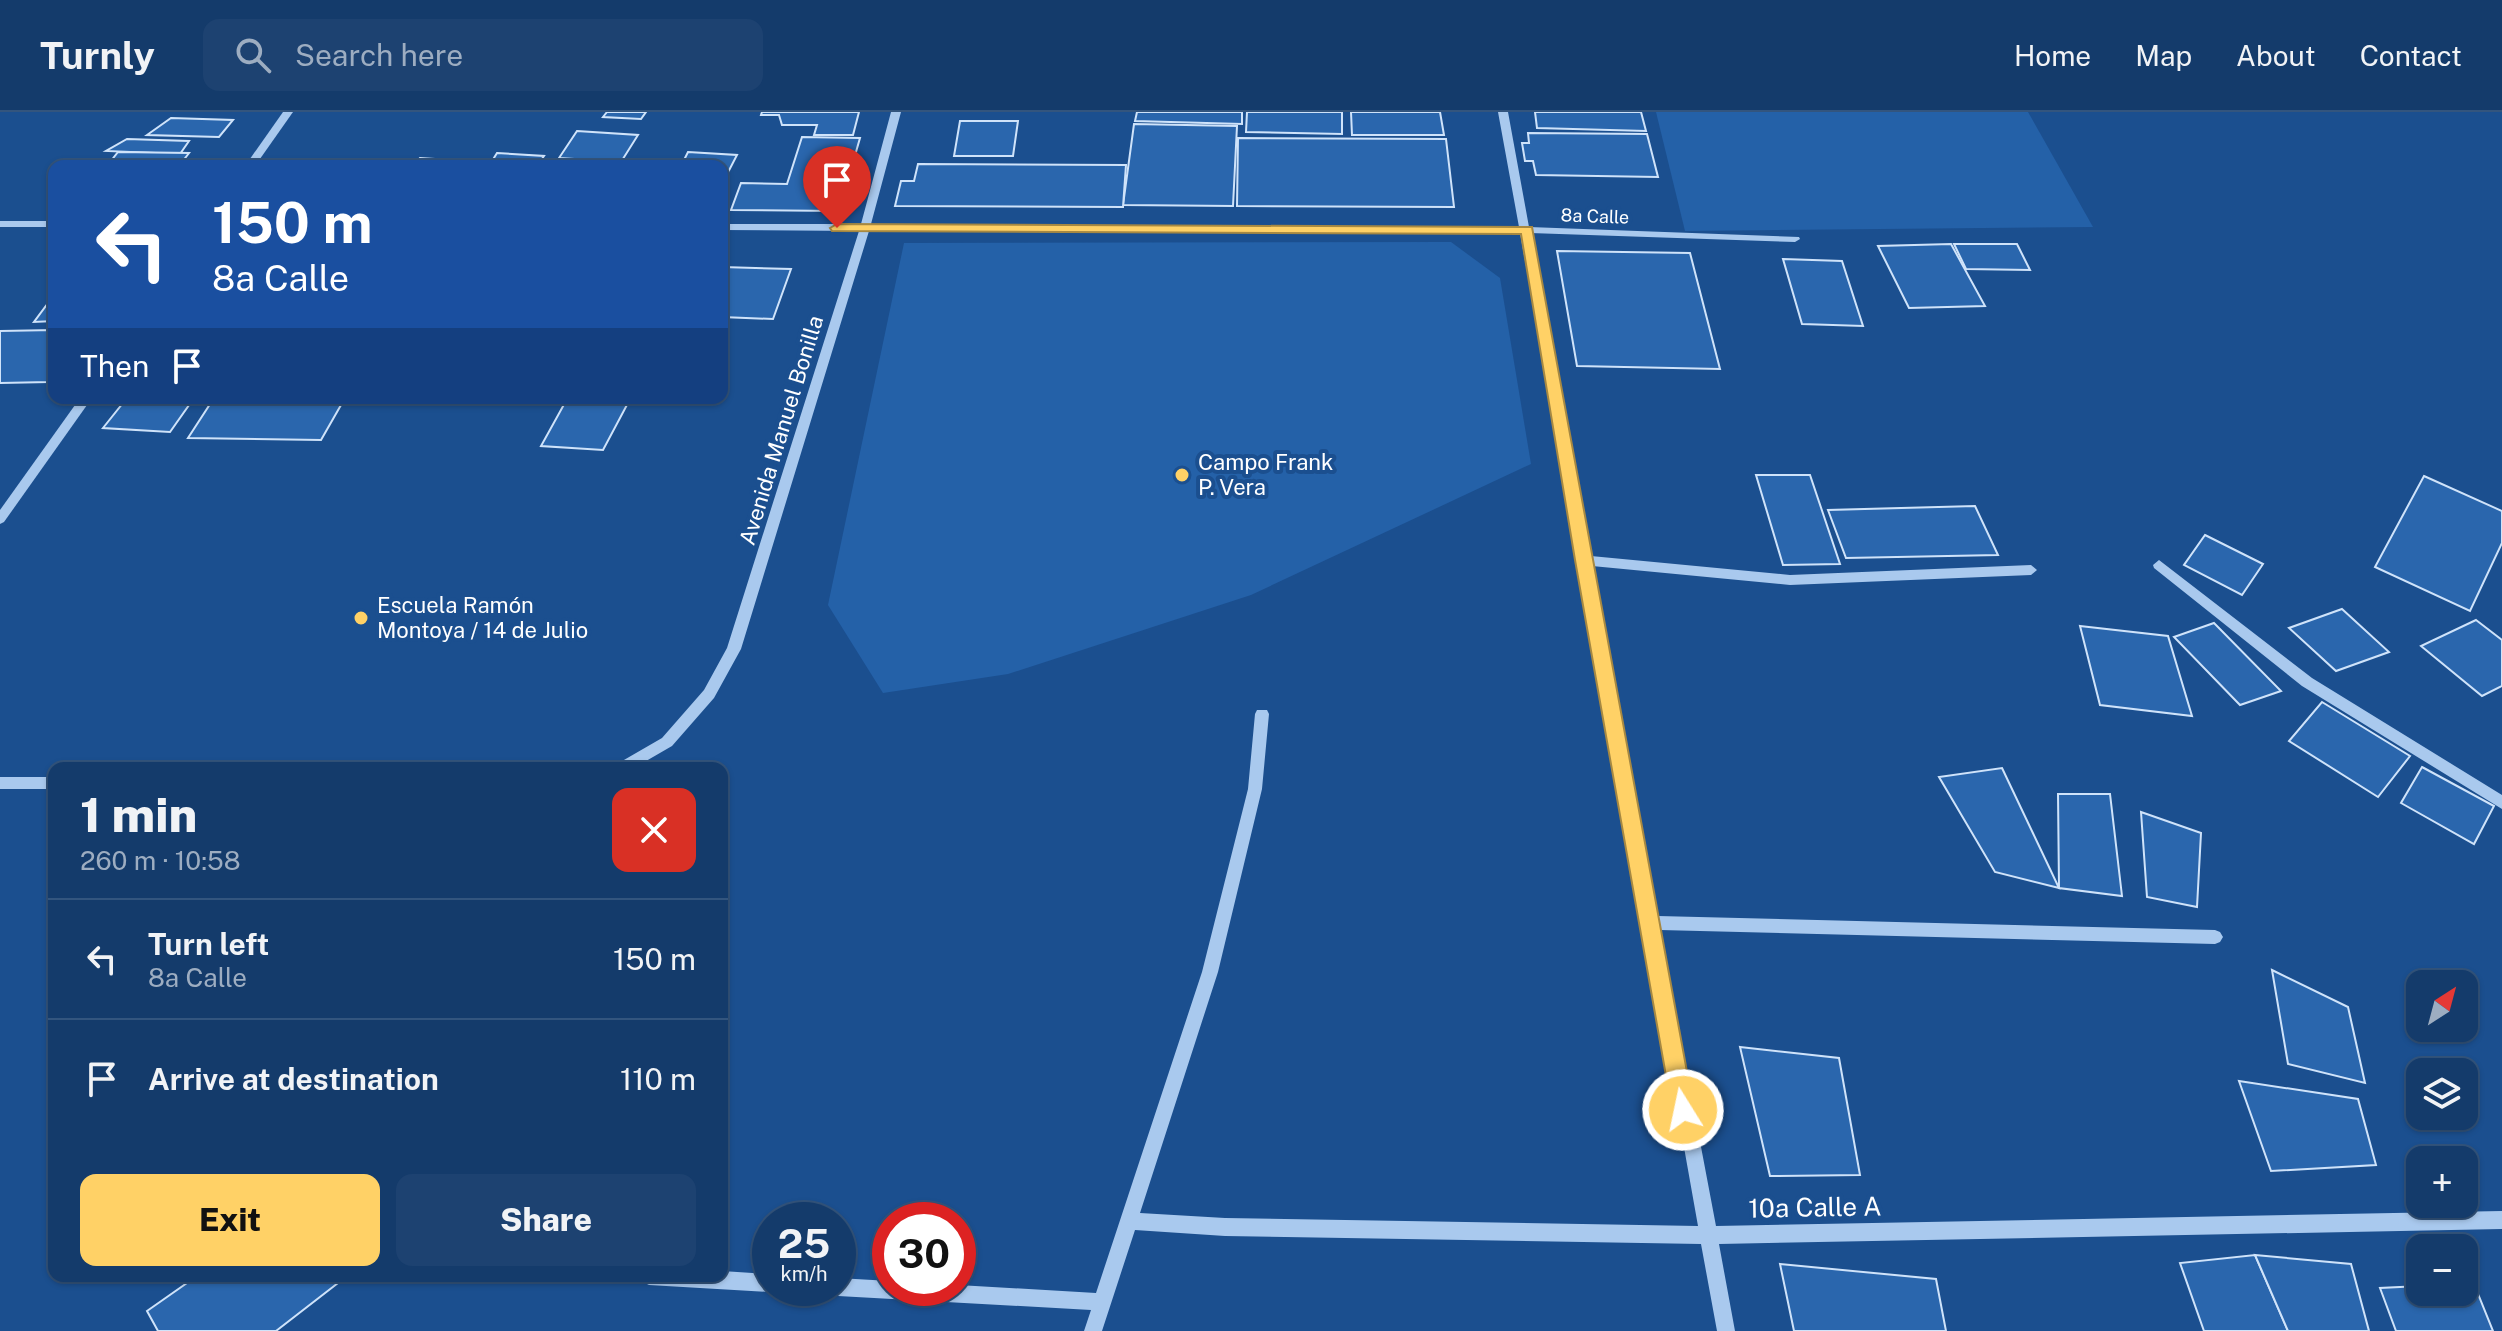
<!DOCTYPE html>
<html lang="en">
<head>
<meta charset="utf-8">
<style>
  body { margin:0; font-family:"Public Sans",sans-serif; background:#1d4271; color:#f1f3f6; height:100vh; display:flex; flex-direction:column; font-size:30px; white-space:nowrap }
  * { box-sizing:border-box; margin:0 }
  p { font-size:26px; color:#9dadc1 }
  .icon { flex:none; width:44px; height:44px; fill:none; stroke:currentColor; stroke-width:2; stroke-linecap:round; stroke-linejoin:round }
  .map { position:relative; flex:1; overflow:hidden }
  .details { position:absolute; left:48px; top:650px; width:680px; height:520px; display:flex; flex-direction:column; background:#143b6b; border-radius:16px; box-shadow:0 2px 6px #0004,0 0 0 2px #33557e }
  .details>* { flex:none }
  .guide { position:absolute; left:48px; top:48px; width:680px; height:244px; border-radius:16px; box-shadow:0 2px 6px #0004,0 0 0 2px #33557e; background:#1a4fa0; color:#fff; overflow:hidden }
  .needle { width:52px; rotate:36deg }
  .fabs { position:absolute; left:2406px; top:858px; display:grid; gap:16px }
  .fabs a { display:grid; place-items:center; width:72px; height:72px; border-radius:16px; background:#143b6b; box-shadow:0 2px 6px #0004,0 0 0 2px #33557e; font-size:40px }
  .speed { position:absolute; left:752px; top:1090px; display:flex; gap:16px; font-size:40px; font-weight:700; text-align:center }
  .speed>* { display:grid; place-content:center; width:104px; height:104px; border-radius:50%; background:#143b6b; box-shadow:0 2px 6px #0004,0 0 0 2px #33557e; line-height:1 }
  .speed small { font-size:20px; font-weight:400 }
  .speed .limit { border:12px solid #d22; background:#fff; color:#111 }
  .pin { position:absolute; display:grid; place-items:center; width:68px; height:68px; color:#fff; margin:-82px -34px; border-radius:50% 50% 50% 0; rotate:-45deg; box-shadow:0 0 8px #0007 }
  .pin .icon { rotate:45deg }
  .me { position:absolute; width:88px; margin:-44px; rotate:350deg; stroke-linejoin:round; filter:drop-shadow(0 0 6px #0008) }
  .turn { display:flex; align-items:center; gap:28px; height:168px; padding:0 32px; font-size:36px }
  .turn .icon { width:104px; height:104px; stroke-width:2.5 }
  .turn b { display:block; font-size:56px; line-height:68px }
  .then { display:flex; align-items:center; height:76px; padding:0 32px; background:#0003; gap:16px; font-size:30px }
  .round { display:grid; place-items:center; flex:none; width:84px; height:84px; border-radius:16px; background:#1d4271 }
  .summary { display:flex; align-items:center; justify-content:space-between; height:136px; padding:0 32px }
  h1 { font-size:48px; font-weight:800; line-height:60px }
  .primary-button { display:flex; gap:16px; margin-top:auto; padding:16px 32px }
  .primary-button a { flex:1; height:92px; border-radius:16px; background:#ffd166; color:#111; font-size:32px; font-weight:800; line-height:92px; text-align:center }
  .primary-button a+a { background:#1d4271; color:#f1f3f6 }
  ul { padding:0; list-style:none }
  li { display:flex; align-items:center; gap:24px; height:120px; padding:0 32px; border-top:2px solid #33557e }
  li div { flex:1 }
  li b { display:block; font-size:30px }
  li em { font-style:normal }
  header { display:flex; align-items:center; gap:48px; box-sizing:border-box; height:112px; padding:0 40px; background:#143b6b; border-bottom:2px solid #33557e }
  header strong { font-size:38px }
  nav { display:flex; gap:44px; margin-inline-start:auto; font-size:28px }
  .search { width:560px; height:72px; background:#1d4271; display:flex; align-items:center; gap:20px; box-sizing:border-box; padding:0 28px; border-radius:16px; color:#9dadc1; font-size:30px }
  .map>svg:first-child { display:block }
  .green { fill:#2461a8 }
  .building { fill:#2a66ad; stroke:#cfe3fa; stroke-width:2 }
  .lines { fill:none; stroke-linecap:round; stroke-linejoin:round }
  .minor { fill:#a9c9ee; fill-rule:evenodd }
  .route { fill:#ffd166; stroke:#a68842; stroke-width:2 }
  .poi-dot { fill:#ffd166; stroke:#1b4f8f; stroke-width:3 }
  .labels { text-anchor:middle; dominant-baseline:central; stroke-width:8; stroke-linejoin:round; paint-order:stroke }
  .far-street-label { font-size:18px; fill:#fff; stroke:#1b4f8f }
  .street-label { font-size:22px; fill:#fff; stroke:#1b4f8f }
  .poi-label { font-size:22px; fill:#fff; stroke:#1b4f8f; text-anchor:start }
  .near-street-label { font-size:26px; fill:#fff; stroke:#1b4f8f }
</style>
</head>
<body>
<header>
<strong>Turnly</strong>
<div class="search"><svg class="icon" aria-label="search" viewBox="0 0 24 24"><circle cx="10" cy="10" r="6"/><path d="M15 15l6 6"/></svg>Search here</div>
<nav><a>Home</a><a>Map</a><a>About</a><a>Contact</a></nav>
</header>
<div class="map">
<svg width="2502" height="1219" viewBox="0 0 2502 1219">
  <rect width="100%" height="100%" fill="#1b4f8f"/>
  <g class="green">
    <path d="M1656,0h372l65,115 -408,4z"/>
    <path d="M1451,130l49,36 31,186 -280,131 -243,79 -125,19 -55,-88 76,-362z"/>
  </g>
  <g class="building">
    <path d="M607,0h39l-5,7 -38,-2z"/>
    <path d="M762,0h97l-6,23h-39l3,-10h-35l-3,-10h-18z"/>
    <path d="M1137,0h105v12l-107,-3z"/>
    <path d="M1247,0h95v22l-96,-2z"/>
    <path d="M1351,0h89l4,23h-92z"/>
    <path d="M1535,0h106l5,19 -109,-3z"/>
    <path d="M171,6l62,2 -14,17 -72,-2z"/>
    <path d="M960,9h58l-5,35h-59z"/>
    <path d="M1134,12l103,2 -4,80 -110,-1z"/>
    <path d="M577,19l61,4 -17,27 -62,-4z"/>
    <path d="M1528,21l119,1 11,43 -122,-2 -3,-14h-8l-3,-18h7z"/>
    <path d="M802,25l58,1 -21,73 -108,-1 10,-27 46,1z"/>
    <path d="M1238,26l208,1 8,68 -217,-1z"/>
    <path d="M127,27l62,2 -9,13 -74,-3z"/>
    <path d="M118,40l71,1 -10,13h-72z"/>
    <path d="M688,40l49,3 -15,29v-18h-41z"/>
    <path d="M497,41l47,3 -7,10h-48z"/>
    <path d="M420,46l62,4 -4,4h-66z"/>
    <path d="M918,52l208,1 -3,42 -228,-1 6,-25h13z"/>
    <path d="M1951,132l34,62 -76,2 -31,-62z"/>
    <path d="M1954,132h63l13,26 -64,-1z"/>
    <path d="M1557,139l133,2 30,116 -143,-3z"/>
    <path d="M1783,147l59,2 21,65 -61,-2z"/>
    <path d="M722,155l69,2 -18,50 -51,-2z"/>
    <path d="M54,183v26l-20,1z"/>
    <path d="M54,218v45l-5,7 -49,1v-52z"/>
    <path d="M127,286h67l-24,34 -67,-4z"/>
    <path d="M214,286h131l-24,42 -133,-2z"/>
    <path d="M567,287l61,4 -25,47 -62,-4z"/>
    <path d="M1756,363h54l30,89 -57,1z"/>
    <path d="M2424,364l78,35v32l-32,68 -95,-44z"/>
    <path d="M1975,394l23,49 -152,3 -18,-48z"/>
    <path d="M2205,423l58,29 -21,31 -58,-30z"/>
    <path d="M2342,497l47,43 -53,19 -47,-43z"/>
    <path d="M2476,508l26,20v46l-20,10 -61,-50z"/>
    <path d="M2214,511l67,68 -41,14 -66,-68z"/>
    <path d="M2080,514l88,10 24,80 -92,-11z"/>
    <path d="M2322,590l88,54 -32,41 -89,-56z"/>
    <path d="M2422,655l72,39 -20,38 -73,-41z"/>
    <path d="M2002,656l57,120 -64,-16 -56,-95z"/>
    <path d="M2058,682h52l12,102 -63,-8z"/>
    <path d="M2141,700l60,21 -4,74 -50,-10z"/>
    <path d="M2272,858l76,37 17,76 -77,-19z"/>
    <path d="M1740,935l99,11 21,117 -90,1z"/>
    <path d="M2239,969l119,18 18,66 -105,6z"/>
    <path d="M2255,1143l33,76h-84l-24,-68z"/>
    <path d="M2255,1143l96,9 18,67h-81z"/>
    <path d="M1780,1152l156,15 10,52h-152z"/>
    <path d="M197,1164h150l-71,55h-118l-11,-20z"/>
    <path d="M2464,1172h10l19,47h-97l-16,-43 40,-2v6h44z"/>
  </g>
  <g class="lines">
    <g class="minor">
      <path d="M283,0h10l-38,54h-10z"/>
      <path d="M891,0h10l-30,112 648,3 -21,-115h10l21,115 270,10 1,2 -5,3 -265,-9 61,323 199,19 241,-10 6,5 -6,5 -241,10 -198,-19 66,350 557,14 5,2 3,5 -3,5 -5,2 -555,-14 56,296 786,-15v18l-783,15 16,87h-18l-16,-87 -476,-8 -90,-6 -33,101h-18l7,-21 -253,-14 -6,-3 -3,-5h9v-10l52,3v7h68v-3l138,8 106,-321 46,-183 7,-75 2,-4h10l2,4 -7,75 -44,183 -78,241 85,5 473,8 -53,-298 -4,-5 2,-4 -64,-355 -2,-4 1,-3 -58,-324 -651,-2 -128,418 -27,49 -42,48 -38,22h-19l2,-4 45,-26 42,-48 23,-42 132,-417 -137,-1v-6h139z"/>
      <rect x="0" y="109" width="54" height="6"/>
      <path d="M80,286h12l-88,124 -4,2v-14z"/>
      <path d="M2159,448l153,118 190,117v14l-200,-123 -148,-118 -1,-3z"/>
      <rect x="0" y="665" width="54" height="12"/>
      <path d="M722,1159l48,3v14h7l-7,4 -121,-7 -6,-3 -3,-6h82z"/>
    </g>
  </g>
  <path class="route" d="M837,112l695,3 162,883 -3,8 -8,3 -7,-3 -4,-8 -97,-550 -54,-326 -689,-3 -2,-3z"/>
  <g class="poi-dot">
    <circle cx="1182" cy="363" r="8"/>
    <circle cx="361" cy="506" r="8"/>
  </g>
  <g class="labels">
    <g class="far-street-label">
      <text transform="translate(1595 104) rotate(2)">8a Calle</text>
    </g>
    <g class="street-label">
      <text transform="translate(781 318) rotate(-73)">Avenida Manuel Bonilla</text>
    </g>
    <g class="poi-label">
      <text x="1198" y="350">Campo Frank<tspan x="1198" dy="25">P. Vera</tspan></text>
      <text x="377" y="493">Escuela Ramón<tspan x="377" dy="25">Montoya / 14 de Julio</tspan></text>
    </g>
    <g class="near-street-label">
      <text transform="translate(1815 1095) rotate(-1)">10a Calle A</text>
    </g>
  </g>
</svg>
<div class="fabs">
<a><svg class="needle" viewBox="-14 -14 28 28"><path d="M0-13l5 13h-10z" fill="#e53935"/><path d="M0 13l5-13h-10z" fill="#9dadc1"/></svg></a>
<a><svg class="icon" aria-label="layers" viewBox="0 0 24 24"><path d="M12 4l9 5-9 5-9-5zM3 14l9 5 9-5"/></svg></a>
<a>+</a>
<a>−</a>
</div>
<div class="speed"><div>25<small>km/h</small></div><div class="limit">30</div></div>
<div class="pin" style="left:837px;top:116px;background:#d93025"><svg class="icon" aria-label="arrive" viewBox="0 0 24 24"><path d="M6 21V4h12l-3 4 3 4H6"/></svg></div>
<svg class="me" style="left:1683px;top:998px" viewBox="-20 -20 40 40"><circle r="17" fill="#ffd166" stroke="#fff" stroke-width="3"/><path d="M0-11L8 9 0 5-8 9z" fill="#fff"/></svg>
<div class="guide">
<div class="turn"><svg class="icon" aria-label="left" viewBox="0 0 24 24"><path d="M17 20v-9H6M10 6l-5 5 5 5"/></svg><div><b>150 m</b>8a Calle</div></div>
<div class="then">Then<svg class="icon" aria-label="arrive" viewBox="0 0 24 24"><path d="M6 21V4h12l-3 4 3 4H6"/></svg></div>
</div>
<section class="details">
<div class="summary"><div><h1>1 min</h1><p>260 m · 10:58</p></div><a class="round" style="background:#d93025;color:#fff"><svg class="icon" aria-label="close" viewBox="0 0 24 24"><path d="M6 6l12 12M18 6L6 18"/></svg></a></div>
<ul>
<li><svg class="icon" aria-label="left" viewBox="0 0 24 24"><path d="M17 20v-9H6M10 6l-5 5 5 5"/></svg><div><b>Turn left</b><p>8a Calle</p></div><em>150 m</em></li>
<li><svg class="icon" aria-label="arrive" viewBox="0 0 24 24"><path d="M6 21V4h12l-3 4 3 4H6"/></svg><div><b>Arrive at destination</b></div><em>110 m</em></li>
</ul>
<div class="primary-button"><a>Exit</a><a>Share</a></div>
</section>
</div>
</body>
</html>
